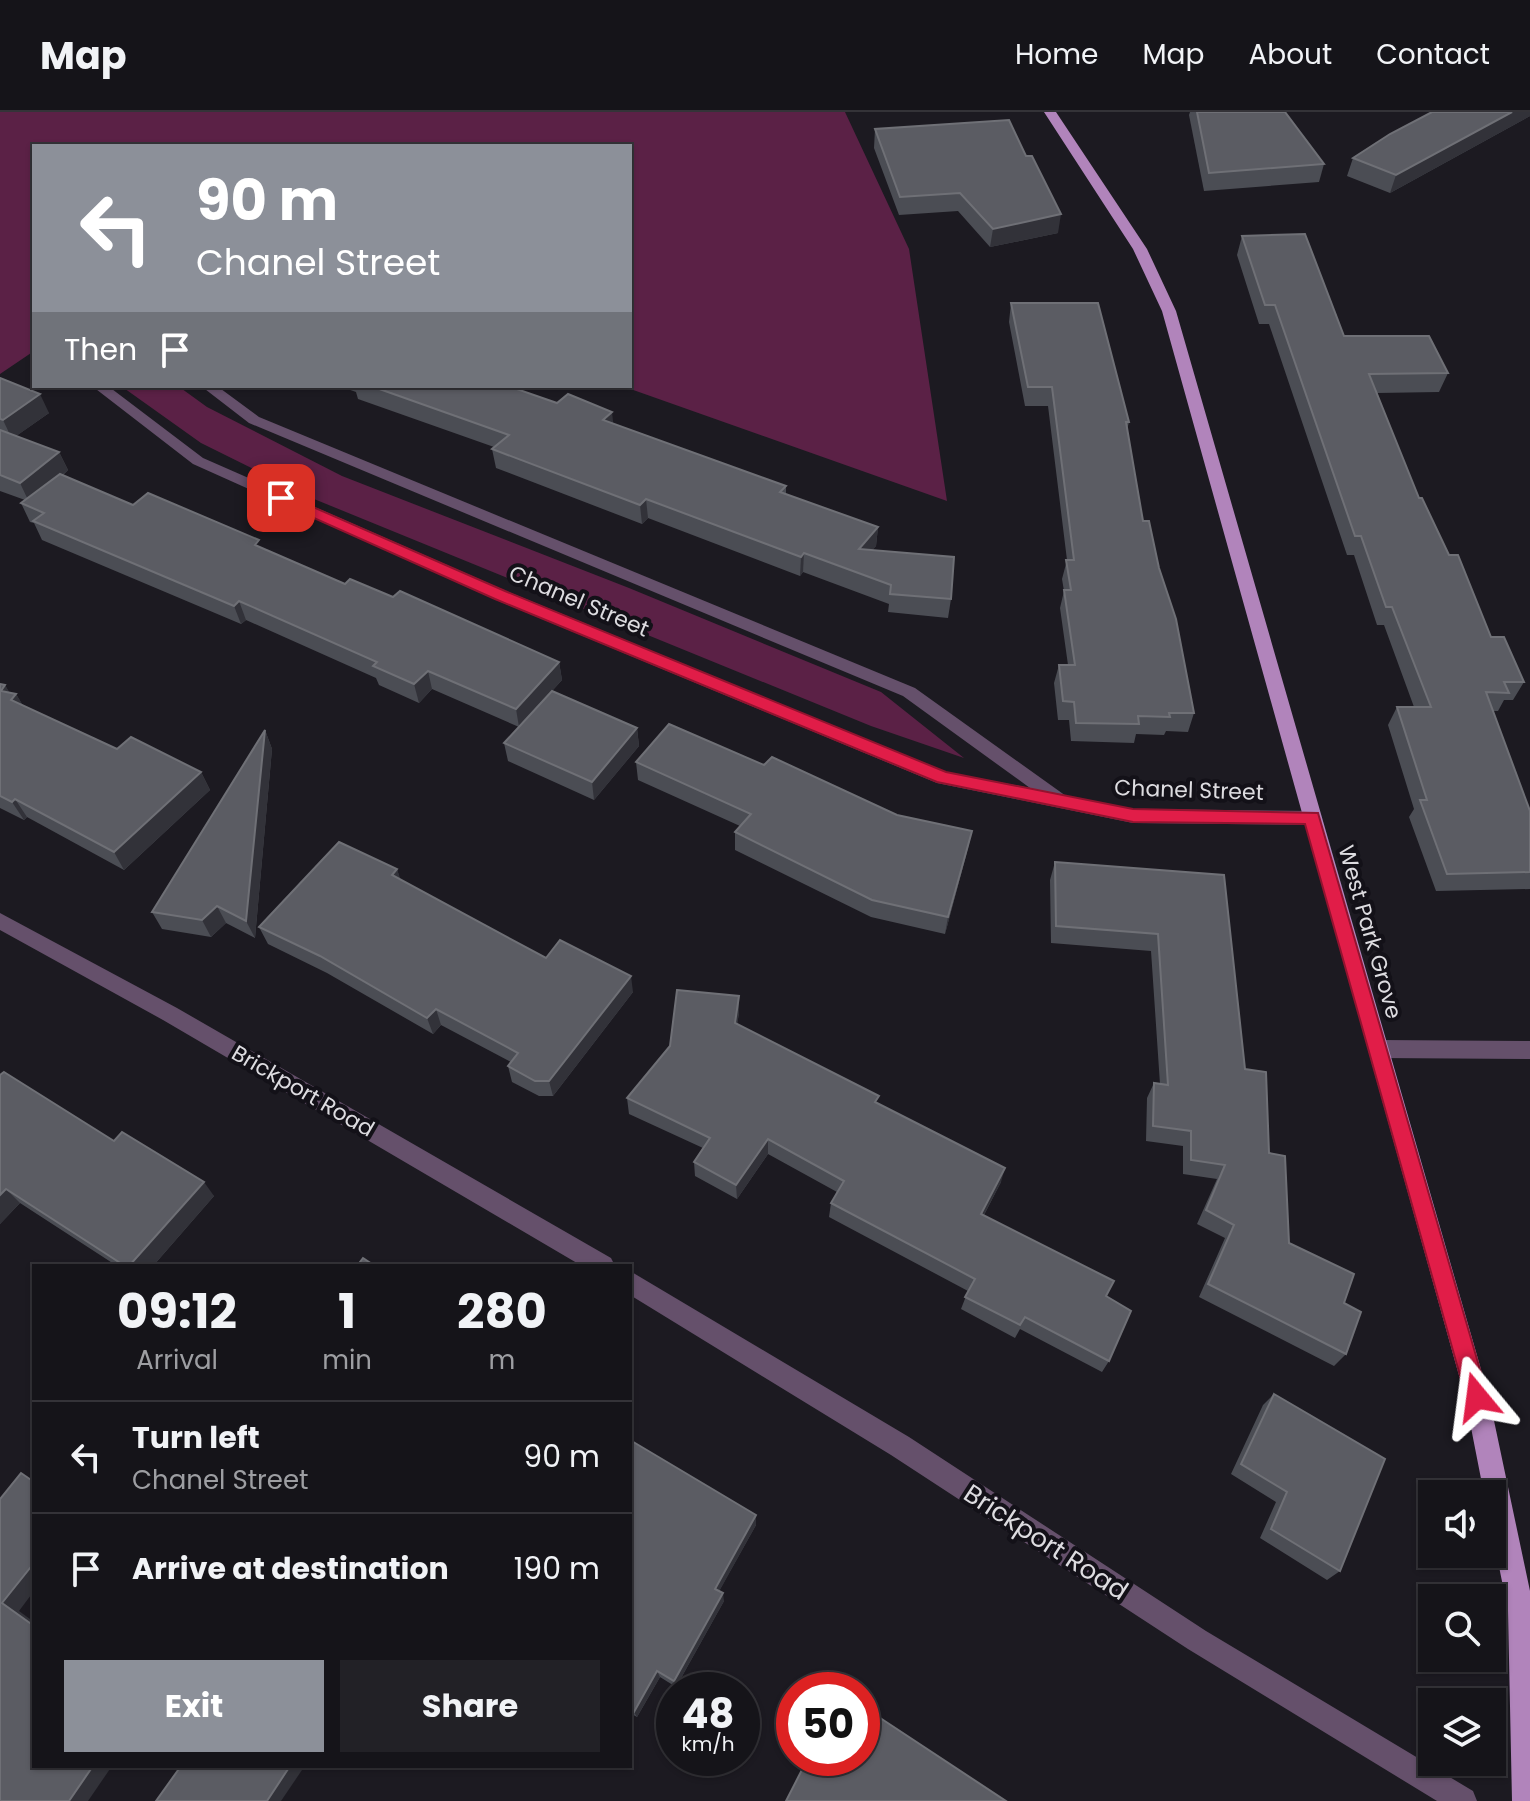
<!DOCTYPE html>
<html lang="en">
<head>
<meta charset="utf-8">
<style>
  body { margin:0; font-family:Poppins,sans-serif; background:#222126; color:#f1f3f6; height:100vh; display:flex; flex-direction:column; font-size:30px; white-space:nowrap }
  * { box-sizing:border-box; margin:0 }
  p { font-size:26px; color:#9d9ea2 }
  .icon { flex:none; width:44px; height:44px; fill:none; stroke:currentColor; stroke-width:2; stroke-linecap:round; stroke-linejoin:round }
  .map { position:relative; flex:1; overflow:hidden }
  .panel { position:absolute; left:32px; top:1152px; width:600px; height:504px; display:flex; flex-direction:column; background:#151419; border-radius:0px; box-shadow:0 2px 6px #0004,0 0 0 2px #343338 }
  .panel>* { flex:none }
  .banner { position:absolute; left:32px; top:32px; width:600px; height:244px; border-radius:0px; box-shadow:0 2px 6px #0004,0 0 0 2px #343338; background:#8c9099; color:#fff; overflow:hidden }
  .controls { position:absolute; left:1418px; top:1368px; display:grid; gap:16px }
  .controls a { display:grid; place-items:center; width:88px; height:88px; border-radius:0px; background:#151419; box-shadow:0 2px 6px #0004,0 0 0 2px #343338; font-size:40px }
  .speed { position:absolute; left:656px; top:1560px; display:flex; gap:16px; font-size:40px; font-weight:700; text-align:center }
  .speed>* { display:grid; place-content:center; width:104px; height:104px; border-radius:50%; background:#151419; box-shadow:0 2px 6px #0004,0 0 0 2px #343338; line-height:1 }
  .speed small { font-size:20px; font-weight:400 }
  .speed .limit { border:12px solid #d22; background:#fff; color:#111 }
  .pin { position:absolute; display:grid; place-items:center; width:68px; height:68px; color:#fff; margin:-34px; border-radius:16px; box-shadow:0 4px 12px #0006 }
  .me { position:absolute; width:88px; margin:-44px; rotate:344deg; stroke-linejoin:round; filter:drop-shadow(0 0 6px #0008) }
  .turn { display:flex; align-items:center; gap:28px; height:168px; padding:0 32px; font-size:36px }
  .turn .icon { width:104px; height:104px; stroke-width:2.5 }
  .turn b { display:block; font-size:56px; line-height:68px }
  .then { display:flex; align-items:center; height:76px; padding:0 32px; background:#0003; gap:16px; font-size:30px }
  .eta { display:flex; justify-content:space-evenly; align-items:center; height:136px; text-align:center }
  .eta b { font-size:48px; font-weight:700; line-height:56px }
  .primary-button { display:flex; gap:16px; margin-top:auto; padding:16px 32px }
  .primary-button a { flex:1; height:92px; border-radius:0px; background:#8c9099; color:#fff; font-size:32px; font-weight:700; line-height:92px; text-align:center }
  .primary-button a+a { background:#222126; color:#f1f3f6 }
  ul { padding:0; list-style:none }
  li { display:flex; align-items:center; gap:24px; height:112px; padding:0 32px; border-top:2px solid #343338 }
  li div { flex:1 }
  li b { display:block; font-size:30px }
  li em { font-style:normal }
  header { display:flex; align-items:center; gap:48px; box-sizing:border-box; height:112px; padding:0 40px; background:#151419; border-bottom:2px solid #343338 }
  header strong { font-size:38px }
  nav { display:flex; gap:44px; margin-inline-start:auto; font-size:28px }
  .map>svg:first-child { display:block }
  .green { fill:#5b2146 }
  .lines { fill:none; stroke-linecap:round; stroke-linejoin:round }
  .minor { fill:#65506b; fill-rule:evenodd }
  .major { fill:#b184bb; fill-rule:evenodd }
  .wall { fill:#4b4d54 }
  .shaded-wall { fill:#323239 }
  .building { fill:#5b5c63; stroke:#6f7076; stroke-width:2 }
  .route { fill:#e11d48; stroke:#92132f; stroke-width:2 }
  .labels { text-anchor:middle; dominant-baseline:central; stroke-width:8; stroke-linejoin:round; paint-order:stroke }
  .street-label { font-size:22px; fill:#dddce0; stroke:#131118 }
  .near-street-label { font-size:26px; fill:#dddce0; stroke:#131118 }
</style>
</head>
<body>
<header>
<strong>Map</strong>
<nav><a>Home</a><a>Map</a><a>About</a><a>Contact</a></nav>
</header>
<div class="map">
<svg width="1530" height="1689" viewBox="0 0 1530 1689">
  <rect width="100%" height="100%" fill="#1c1a21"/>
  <g class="green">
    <path d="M0,0h845l64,137 38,252 -325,-115h8v-240h-596v205l-34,23z"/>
    <path d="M121,274h57l29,21 135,69 287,112 252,104 83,66 -93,-32 -557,-227 -113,-56z"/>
  </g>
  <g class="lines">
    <g class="minor">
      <path d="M92,274h16l95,72 303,133 440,181 84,16 -127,-92 -654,-273 -48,-37h16l42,31 656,271 151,108 67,13 179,2 9,7 -9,7 -179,-2 -196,-40 -443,-184 -301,-135z"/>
      <path d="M0,801l177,95 434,250 4,8h-33l-419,-246 -163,-90z"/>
      <path d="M1379,928l151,1v18l-151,-1 -7,-3 -3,-6 3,-6z"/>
      <path d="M630,1159l279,166 297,194 267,160 4,10h-40l-249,-152 -297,-194 -261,-160z"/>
    </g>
    <path class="major" d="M1044,0h12l91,137 29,62 313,1086 41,194v210h-18l-4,-190 -16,-79v-38h-8l-19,-97 -303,-1086 -29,-62z"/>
  </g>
  <g class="wall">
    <path d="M1190,0h95l39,52 -5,18 -115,9 -15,-76z"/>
    <path d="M1530,0v4l-140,77 -43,-17 6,-18z"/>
    <path d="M875,17l151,27 32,77 -68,14 -32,-36 -59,4 -25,-67z"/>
    <path d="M1242,124l102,100 104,37 -9,19 -62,1 42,105 72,139 33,45 -11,18h-9l-6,11h-5l37,100v78l-94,2 -27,-74 5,-8 -26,-84 9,-18h17l-30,-82h-7l-23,-70h-7l-78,-231h-10l-22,-69z"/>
    <path d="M1011,191l118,119 -2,8 16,91 16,47 35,145 -6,19 -22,-1 -2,4 -28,-1 -2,9 -63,-2 -2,-21h-11l-4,-37 5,-18h9l-8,-57 4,-17 -2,-12 5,-19 -19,-154h-23l-16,-84z"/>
    <path d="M0,266l49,35 -33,23 43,16 9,18 -5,5 70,30 128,43 84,36 214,78 3,18 -10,11 85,37 2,18 -45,54 -86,-39 -4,-18 15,-16 -87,-38 -13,14 -40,-18 -3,-7 -130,-58 -5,4 -199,-84 -8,-17 -4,-1 -9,-19 4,-3 -25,-9z"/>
    <path d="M339,274h169l278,100v8l92,33 -2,19 -4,4 79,49 -3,19 -60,-6 1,-8 -86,-32 -3,4 -152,-58 -6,6 -146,-56 -4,-19 2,-2 -136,-48 -2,-7z"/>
    <path d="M0,572l5,1 4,8 7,1 7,12 94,43 84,23 9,18 -86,80 -97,-53 -3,3 -24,-12z"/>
    <path d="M265,618l7,19 -17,189 -29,-15 -15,14 -49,-8 -10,-17z"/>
    <path d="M636,650l128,3 133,50 75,16 -4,17 -23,86 -74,-17 -136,-67v-18l5,-6 -102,-46z"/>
    <path d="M1055,750l169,13 21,194 24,84 20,90 55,60 2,51 -12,12 -135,-69 26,-59 -28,-14 20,-45 -34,-5v-28l-37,-5 1,-43 7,-15 6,1 -9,-133 -100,-8 -1,-63z"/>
    <path d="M397,757l3,11 146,78 87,34 -80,104h-14l-27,-14 -4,-16 3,-4 -70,-37 -8,9 -106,-61 -59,-29 -9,-17z"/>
    <path d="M739,901l-2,11 141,80 123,78 -17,33 122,81 3,65 -7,11 -82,-43 -5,9 -54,-29 7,-18 -139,-74 2,-14 6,-11 -69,-38 -31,45 -42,-23 -1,-14 9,-14 -74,-34 -2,-16z"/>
    <path d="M0,963l114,66 100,55 -61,70h-36l-97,-63 -20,21z"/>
    <path d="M1274,1282l66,177 -13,9 -67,-42 16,-36 -45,-28 32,-69z"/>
    <path d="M630,1318l4,12 122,83 -37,66 5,10 -48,86 -16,-10 -23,40 -7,-4z"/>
  </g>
  <g class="shaded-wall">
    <path d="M1512,0h18v4l-140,77 6,-18z"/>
    <path d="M1061,102l-3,19 -68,14 3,-18z"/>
    <path d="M40,282l9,19 -37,26 -9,-19z"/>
    <path d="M612,300l2,18 -11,-10z"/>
    <path d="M59,340l9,18 -39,32 -9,-19z"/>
    <path d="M646,387l2,19 -6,6 -2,-19z"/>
    <path d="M878,415l-2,19 -18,22 1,-19z"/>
    <path d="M804,441l-1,19 -3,4 1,-19z"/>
    <path d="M239,489l7,19 -5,4 -7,-18z"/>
    <path d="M559,550l3,18 -43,47 -3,-18z"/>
    <path d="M428,559l4,18 -13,14 -5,-19z"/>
    <path d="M5,573l8,13 3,-4 11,18 -5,7 -21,-28z"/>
    <path d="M637,616l2,18 -45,54 -2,-18z"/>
    <path d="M265,618l7,19 -17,189 -9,-17z"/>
    <path d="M201,660l9,18 -86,80 -10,-18z"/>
    <path d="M15,687l12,18 -3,3 -12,-18z"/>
    <path d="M972,719l-4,17 -23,86 3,-17z"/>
    <path d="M397,757l6,18 -11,-12z"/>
    <path d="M217,794l9,17 -15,14 -9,-17z"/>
    <path d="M631,864l2,16 -80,104 -4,-15z"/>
    <path d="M739,884v17l-4,26v-16z"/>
    <path d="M436,897l5,16 -8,9 -6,-16z"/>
    <path d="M768,1027v15l-31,45 -1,-14z"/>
    <path d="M1005,1056l-4,14 -24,46 4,-14z"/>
    <path d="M204,1070l10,14 -61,70h-24z"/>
    <path d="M6,1077l14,14 -20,21v-29z"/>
    <path d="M631,1319l3,11 -4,6v-15z"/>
    <path d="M756,1403v10l-40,72 -1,-8z"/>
    <path d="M34,1451v28l-15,20 15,11v4l-32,-23z"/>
    <path d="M723,1481l1,8 -48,86 -2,-6z"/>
    <path d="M657,1559l3,6 -23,40 -3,-5z"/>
    <path d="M93,1654h19l-24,35h-19z"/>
    <path d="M290,1654h7l5,4 -21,31h-14z"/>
  </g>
  <g class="building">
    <path d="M1197,0h88l39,52 -115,9z"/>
    <path d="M1432,0h80l-116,63 -43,-17 37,-24z"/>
    <path d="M1009,8l17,36h6l29,58 -68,15 -33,-36 -60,4 -25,-68z"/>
    <path d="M1305,122l39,102h85l19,37 -79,1 50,124h3l27,57h9l33,82h13l20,45h-20l5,11 -23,-1 44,119v61l-83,2 -27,-74h7l-30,-93h34l-39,-100h-6l-25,-71h-6l-80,-231h-10l-23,-69z"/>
    <path d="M1011,191h87l31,119h-3l17,99h6l10,47 17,51 18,94h-25l1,4 -32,-1 1,8 -63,-1 -2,-21 -11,-1 -4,-36h16l-11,-75h7l-5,-30h8l-22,-173h-24z"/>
    <path d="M0,266l40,16 -37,26 -3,-1z"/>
    <path d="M371,274h137l49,17 11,-9 44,18 -9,8 183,66 -6,6 98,35 -19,22 95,8 -3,42 -61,-5 1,-9 -87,-32 -3,4 -155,-58 -6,6 -148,-56 17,-14z"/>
    <path d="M0,318l59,22 -39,31 -20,-8z"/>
    <path d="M60,362l73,31 15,-12 111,47 -4,5 90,39 5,-5 43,18 7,-6 159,71 -43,47 -88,-38 -14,13 -41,-18 4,-4 -138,-61 -5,5 -201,-85 11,-8 -23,-10z"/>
    <path d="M0,572l5,1 -4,6 15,3 -5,6 106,49 14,-12 70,35 -87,80 -99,-53 -3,3 -12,-6z"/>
    <path d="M552,579l85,37 -45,54 -88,-39z"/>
    <path d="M669,612l95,41 8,-8 125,58 75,16 -24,86 -76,-17 -137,-68 16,-18 -115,-52z"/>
    <path d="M265,618l-19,191 -29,-15 -15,14 -50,-8z"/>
    <path d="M339,730l58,27 -5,6 154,83 14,-18 71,36 -82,105h-14l-27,-15 10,-13 -82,-44 -9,9 -107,-62 -61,-29z"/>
    <path d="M1055,750l169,13 21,194 21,3 3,81 16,3 4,87 65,31 -10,29 17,9 -15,42 -138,-70 26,-59 -28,-15 19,-45 -34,-5v-29l-38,-5 1,-43 14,2 -10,-151 -102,-8z"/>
    <path d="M677,878l62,6 -4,27 144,73 -4,6 130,66 -24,46 133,67 -8,15 25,15 -22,50 -84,-44 -5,8 -55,-28 10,-18 -144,-76 13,-22 -76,-42 -32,46 -42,-23 16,-24 -83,-40 43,-52z"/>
    <path d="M4,960l110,69 8,-9 82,50 -75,84h-4l-119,-77 -6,6v-120z"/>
    <path d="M363,1146l12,8h-18z"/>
    <path d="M1274,1282l111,65 -45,112 -69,-42 16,-37 -46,-28z"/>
    <path d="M630,1328l126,75 -41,74 8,4 -49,88 -17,-10 -23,41 -4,-2z"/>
    <path d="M21,1361l13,9v81l-32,40 32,23v140h59l-24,35h-69v-302z"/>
    <path d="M862,1594l144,95h-220l22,-43h54z"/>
    <path d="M181,1654h109l-23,35h-111z"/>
  </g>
  <path class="route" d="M281,381l224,98 441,181 187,37 185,4 170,584 -3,8 -8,3 -7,-3 -4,-8 -161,-573 -172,-2 -196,-40 -442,-183 -219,-98 -2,-3z"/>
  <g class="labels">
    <g class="street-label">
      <text transform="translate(579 489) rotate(23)">Chanel Street</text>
      <text transform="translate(1189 678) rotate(2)">Chanel Street</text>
      <text transform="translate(1370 820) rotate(74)">West Park Grove</text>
      <text transform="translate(303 979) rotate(30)">Brickport Road</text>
    </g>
    <g class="near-street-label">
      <text transform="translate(1046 1430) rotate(33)">Brickport Road</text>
    </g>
  </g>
</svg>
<div class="controls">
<a><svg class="icon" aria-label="sound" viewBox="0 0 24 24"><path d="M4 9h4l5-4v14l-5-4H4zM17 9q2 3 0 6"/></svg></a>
<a><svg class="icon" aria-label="search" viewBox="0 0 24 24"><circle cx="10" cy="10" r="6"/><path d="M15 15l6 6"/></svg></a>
<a><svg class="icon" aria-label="layers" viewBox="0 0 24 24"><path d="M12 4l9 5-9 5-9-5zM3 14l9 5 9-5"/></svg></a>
</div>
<div class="speed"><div>48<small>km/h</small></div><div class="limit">50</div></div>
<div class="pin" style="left:281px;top:386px;background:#d93025"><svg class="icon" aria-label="arrive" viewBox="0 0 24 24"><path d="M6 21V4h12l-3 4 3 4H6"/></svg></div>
<svg class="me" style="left:1477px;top:1285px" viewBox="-20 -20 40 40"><path d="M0-17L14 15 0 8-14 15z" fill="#e11d48" stroke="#fff" stroke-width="4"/></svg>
<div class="banner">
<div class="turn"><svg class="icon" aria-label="left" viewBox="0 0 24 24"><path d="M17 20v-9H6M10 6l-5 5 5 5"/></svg><div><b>90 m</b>Chanel Street</div></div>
<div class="then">Then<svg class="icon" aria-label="arrive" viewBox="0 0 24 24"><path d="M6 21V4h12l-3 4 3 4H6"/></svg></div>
</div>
<section class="panel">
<div class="eta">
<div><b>09:12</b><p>Arrival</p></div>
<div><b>1</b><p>min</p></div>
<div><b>280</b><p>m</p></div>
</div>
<ul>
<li><svg class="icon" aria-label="left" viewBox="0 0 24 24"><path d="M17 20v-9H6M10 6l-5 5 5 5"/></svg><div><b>Turn left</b><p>Chanel Street</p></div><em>90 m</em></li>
<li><svg class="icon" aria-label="arrive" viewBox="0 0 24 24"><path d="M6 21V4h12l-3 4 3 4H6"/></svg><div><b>Arrive at destination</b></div><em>190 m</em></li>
</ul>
<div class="primary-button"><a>Exit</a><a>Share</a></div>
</section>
</div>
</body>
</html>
